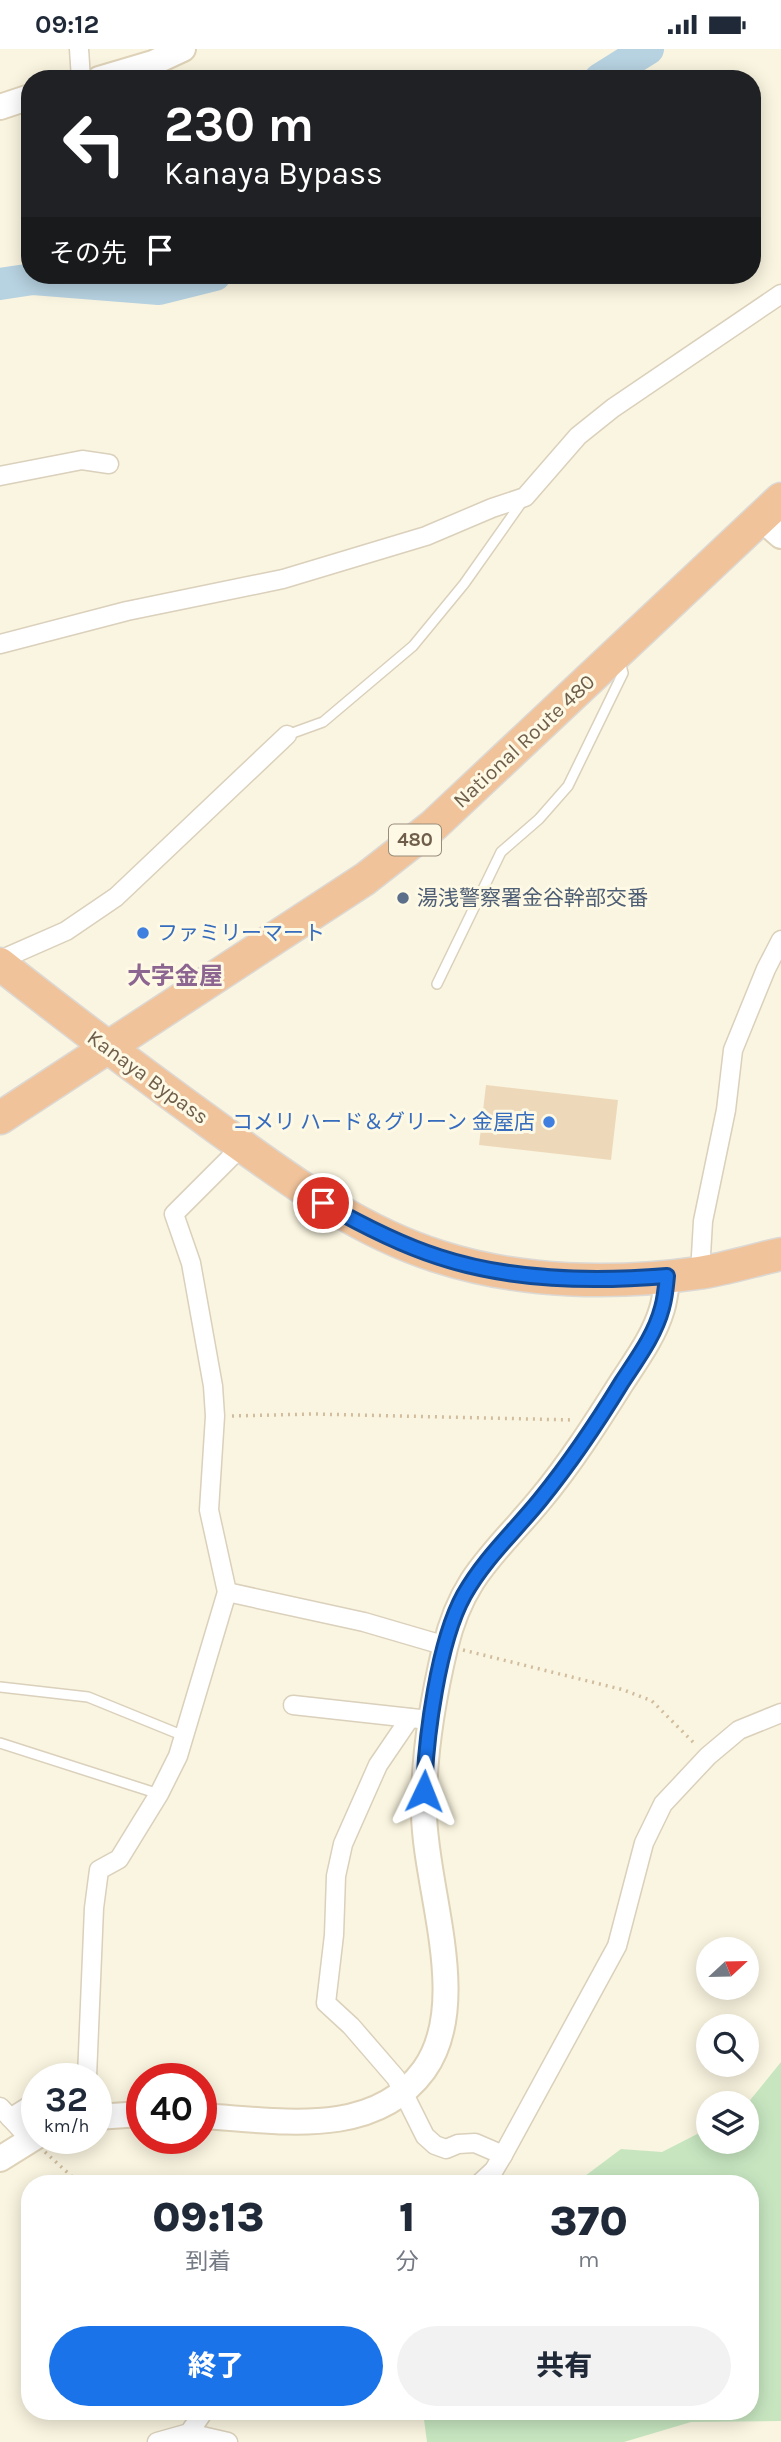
<!DOCTYPE html>
<html lang="ja">
<head>
<meta charset="utf-8">
<style>
  body { margin:0; font-family:Karla,"Noto Sans JP",sans-serif; background:#f2f2f3; color:#1f2937; height:100vh; display:flex; flex-direction:column; font-size:26px; white-space:nowrap }
  * { box-sizing:border-box; margin:0 }
  p { font-size:23px; color:#747a83 }
  .icon { flex:none; width:38px; height:38px; fill:none; stroke:currentColor; stroke-width:2; stroke-linecap:round; stroke-linejoin:round }
  .map { position:relative; flex:1; overflow:hidden }
  .sheet { position:absolute; left:21px; top:2126px; width:738px; height:245px; display:flex; flex-direction:column; background:#fff; border-radius:28px; box-shadow:0 4px 18px #0003 }
  .sheet>* { flex:none }
  .top-card { position:absolute; left:21px; top:21px; width:740px; height:214px; border-radius:28px; box-shadow:0 4px 18px #0003; background:#202124; color:#fff; overflow:hidden }
  .needle { width:46px; rotate:68deg }
  .tools { position:absolute; left:696px; top:1888px; display:grid; gap:14px }
  .tools a { display:grid; place-items:center; width:63px; height:63px; border-radius:50%; background:#fff; box-shadow:0 4px 18px #0003; font-size:35px }
  .speed { position:absolute; left:21px; top:2014px; display:flex; gap:14px; font-size:35px; font-weight:700; text-align:center }
  .speed>* { display:grid; place-content:center; width:91px; height:91px; border-radius:50%; background:#fff; box-shadow:0 4px 18px #0003; line-height:1 }
  .speed small { font-size:18px; font-weight:400 }
  .speed .limit { border:10px solid #d22; background:#fff; color:#111 }
  .pin { position:absolute; display:grid; place-items:center; width:60px; height:60px; color:#fff; margin:-30px; border:4px solid #fff; border-radius:50%; box-shadow:0 2px 7px #0007 }
  .me { position:absolute; width:77px; margin:-38px; rotate:2deg; stroke-linejoin:round; filter:drop-shadow(0 0 5px #0008) }
  .turn { display:flex; align-items:center; gap:24px; height:147px; padding:0 28px; font-size:32px }
  .turn .icon { width:91px; height:91px; stroke-width:2.5 }
  .turn b { display:block; font-size:49px; line-height:60px }
  .then { display:flex; align-items:center; height:66px; padding:0 28px; background:#0003; gap:14px; font-size:26px }
  .eta { display:flex; justify-content:space-evenly; align-items:center; height:119px; text-align:center }
  .eta b { font-size:42px; font-weight:800; line-height:49px }
  .action { display:flex; gap:14px; margin-top:auto; padding:14px 28px }
  .action a { flex:1; height:80px; border-radius:42px; background:#1a73e8; color:#fff; font-size:28px; font-weight:800; line-height:80px; text-align:center }
  .action a+a { background:#f2f2f3; color:#1f2937 }
  .status { display:flex; justify-content:space-between; align-items:center; height:49px; padding:0 35px; background:#fff; direction:ltr }
  .status svg { height:19px; fill:currentColor }
  .map>svg:first-child { display:block }
  .green { fill:#c7e6c0 }
  .lines { fill:none; stroke-linecap:round; stroke-linejoin:round }
  .river { stroke:#b7d2e1; stroke-width:32 }
  .building { fill:#edd9ba }
  .lane-casing { stroke:#dad0bb; stroke-width:12 }
  .street-casing { stroke:#dad0bb; stroke-width:21 }
  .secondary-casing { stroke:#ded2b8; stroke-width:28 }
  .highway-casing { stroke:#dcd8d4; stroke-width:35 }
  .path { stroke:#d1bd9e; stroke-width:3.5; stroke-dasharray:2 5; stroke-linecap:butt }
  .lane { stroke:#fff; stroke-width:9 }
  .street { stroke:#fff; stroke-width:18 }
  .secondary { stroke:#fff; stroke-width:24 }
  .highway { stroke:#f0c39b; stroke-width:32 }
  .route-casing { stroke:#114b97; stroke-width:18 }
  .route { stroke:#1a73e8; stroke-width:12 }
  .service-dot { fill:#5c6f8a; stroke:#fdf9e5; stroke-width:2.5 }
  .shop-dot { fill:#3f7fe0; stroke:#fdf9e5; stroke-width:2.5 }
  .labels { text-anchor:middle; dominant-baseline:central; stroke-width:6; stroke-linejoin:round; paint-order:stroke }
  .shield { fill:#fdf9e5; stroke:#998c78; stroke-width:2 }
  .shield-label { font-size:19px; font-weight:bold; fill:#6e5e4a }
  .street-label { font-size:21px; fill:#6e5e4a; stroke:#fdf9e5 }
  .service-label { font-size:21px; fill:#4e5e75; stroke:#fdf9e5; text-anchor:start }
  .shop-label { font-size:21px; fill:#366cbe; stroke:#fdf9e5; text-anchor:start }
  .quarter-label { font-size:24px; font-weight:bold; fill:#8c6591; stroke:#fdf9e5 }
</style>
</head>
<body>
<div class="status"><b>09:12</b><svg viewBox="0 0 49 12"><path d="M0 12V9h3v3zM5 12V6h3v6zM10 12V3h3v9zM15 12V0h3v12zM26 1h20v11H26zM47 4h2v5h-2z"/></svg></div>
<div class="map">
<svg width="781" height="2393" viewBox="0 0 781 2393">
  <rect width="100%" height="100%" fill="#faf5e0"/>
  <path class="green" d="M781,2013v359l-90,1 -67,20h-197l-4,-30 328,-1v-227h-170l4,-8 36,-27 41,3 47,-24v14h38v-38z"/>
  <g class="lines">
    <g class="river">
      <path d="M600,30l48,-30"/>
      <path d="M0,235l33,-5 126,10 56,-14"/>
    </g>
  </g>
  <path class="building" d="M486,1036l132,15 -7,60 -132,-15z"/>
  <g class="lines">
    <g class="lane-casing">
      <g id="lane">
        <path d="M287,686l36,-13 90,-76 51,-62 60,-85"/>
        <path d="M437,935l64,-132 38,-33 29,-33 55,-113 -4,-15"/>
        <path d="M0,1638l88,10 96,39"/>
        <path d="M0,1694l159,51"/>
      </g>
    </g>
    <g class="street-casing">
      <g id="street">
        <path d="M79,0l2,30"/>
        <path d="M0,427l82,-16 27,4"/>
        <path d="M0,595l127,-33 156,-32 143,-43 66,-28 33,-11 53,-61 35,-28 168,-114"/>
        <path d="M0,911l66,-29 50,-34 171,-162"/>
        <path d="M700,1224l3,-52 23,-111 7,-60 33,-81 15,-29"/>
        <path d="M227,1543l137,30 82,24"/>
        <path d="M293,1656l127,14"/>
        <path d="M410,1669l-32,47 -35,79 -7,32 -2,59 -8,68 25,23 45,52 29,58 10,9 11,4 12,-5 17,-1 28,12"/>
        <path d="M81,2030l6,-2 7,-169 5,-38 20,-11 40,-65 19,-38 49,-164 -18,-82 6,-94 -2,-30 -22,-123 -17,-49 68,-68"/>
        <path d="M0,2058l30,32"/>
        <path d="M10,2069l27,-17"/>
        <path d="M479,2135l15,-14 9,-15 114,-209 27,-103 19,-39 45,-48 31,-26 42,-17"/>
        <path d="M189,2384l39,9"/>
        <path d="M157,2393l32,-9 15,-22"/>
      </g>
    </g>
    <g class="secondary-casing">
      <g id="secondary">
        <path d="M99,30l54,-16 30,-14"/>
        <path d="M0,58l30,-10"/>
        <path d="M761,470l20,17"/>
        <path d="M201,2067c75,4 172,24 223,-46 48,-67 1,-181 0,-257 -1,-56 8,-110 21,-165 17,-72 50,-94 94,-147 31,-37 57,-78 83,-119 15,-23 32,-46 40,-73 3,-10 4,-22 6,-33"/>
        <path d="M96,2068l46,-3"/>
        <path d="M0,2110l37,-23"/>
      </g>
    </g>
    <g class="highway-casing">
      <g id="highway">
        <path d="M0,915c71,56 143,110 216,163 71,51 140,104 224,130 81,26 174,28 258,16 28,-4 56,-13 83,-19"/>
        <path d="M0,1069l365,-239 69,-54 347,-326"/>
      </g>
    </g>
    <g class="path">
      <path d="M232,1367l81,-2 261,6"/>
      <path d="M463,1601l161,40 28,11 44,44"/>
      <path d="M45,2103l35,32"/>
    </g>
    <use href="#lane" class="lane"/>
    <use href="#street" class="street"/>
    <use href="#secondary" class="secondary"/>
    <use href="#highway" class="highway"/>
  </g>
  <g class="lines">
    <g class="route-casing">
      <path id="route" d="M323,1154c37,21 75,41 116,54 73,24 153,25 228,19 -1,11 -2,22 -5,32 -7,27 -25,51 -40,74 -25,41 -52,81 -82,118 -26,32 -55,58 -76,95 -26,47 -38,142 -40,196"/>
    </g>
    <use href="#route" class="route"/>
  </g>
  <circle class="service-dot" cx="403" cy="849" r="7"/>
  <g class="shop-dot">
    <circle cx="143" cy="884" r="7"/>
    <circle cx="549" cy="1073" r="7"/>
  </g>
  <g class="labels">
    <rect class="shield" x="389" y="775.5" width="52" height="31" rx="5"/>
    <g class="shield-label">
      <text x="415" y="791">480</text>
    </g>
    <g class="street-label">
      <text transform="translate(524 692) rotate(-43)">National Route 480</text>
      <text transform="translate(148 1028) rotate(36)">Kanaya Bypass</text>
    </g>
    <g class="service-label">
      <text x="417" y="849">湯浅警察署金谷幹部交番</text>
    </g>
    <g class="shop-label">
      <text x="157" y="884">ファミリーマート</text>
      <text x="535" y="1073" text-anchor="end">コメリ ハード＆グリーン 金屋店</text>
    </g>
    <g class="quarter-label">
      <text x="175" y="927">大字金屋</text>
    </g>
  </g>
</svg>
<div class="tools">
<a><svg class="needle" viewBox="-14 -14 28 28"><path d="M0-13l5 13h-10z" fill="#e53935"/><path d="M0 13l5-13h-10z" fill="#747a83"/></svg></a>
<a><svg class="icon" aria-label="search" viewBox="0 0 24 24"><circle cx="10" cy="10" r="6"/><path d="M15 15l6 6"/></svg></a>
<a><svg class="icon" aria-label="layers" viewBox="0 0 24 24"><path d="M12 4l9 5-9 5-9-5zM3 14l9 5 9-5"/></svg></a>
</div>
<div class="speed"><div>32<small>km/h</small></div><div class="limit">40</div></div>
<div class="pin" style="left:323px;top:1154px;background:#d93025"><svg class="icon" aria-label="arrive" viewBox="0 0 24 24"><path d="M6 21V4h12l-3 4 3 4H6"/></svg></div>
<svg class="me" style="left:424px;top:1742px" viewBox="-20 -20 40 40"><path d="M0-17L14 15 0 8-14 15z" fill="#1a73e8" stroke="#fff" stroke-width="4"/></svg>
<div class="top-card">
<div class="turn"><svg class="icon" aria-label="left" viewBox="0 0 24 24"><path d="M17 20v-9H6M10 6l-5 5 5 5"/></svg><div><b>230 m</b>Kanaya Bypass</div></div>
<div class="then">その先<svg class="icon" aria-label="arrive" viewBox="0 0 24 24"><path d="M6 21V4h12l-3 4 3 4H6"/></svg></div>
</div>
<section class="sheet">
<div class="eta">
<div><b>09:13</b><p>到着</p></div>
<div><b>1</b><p>分</p></div>
<div><b>370</b><p>m</p></div>
</div>
<div class="action"><a>終了</a><a>共有</a></div>
</section>
</div>
</body>
</html>
